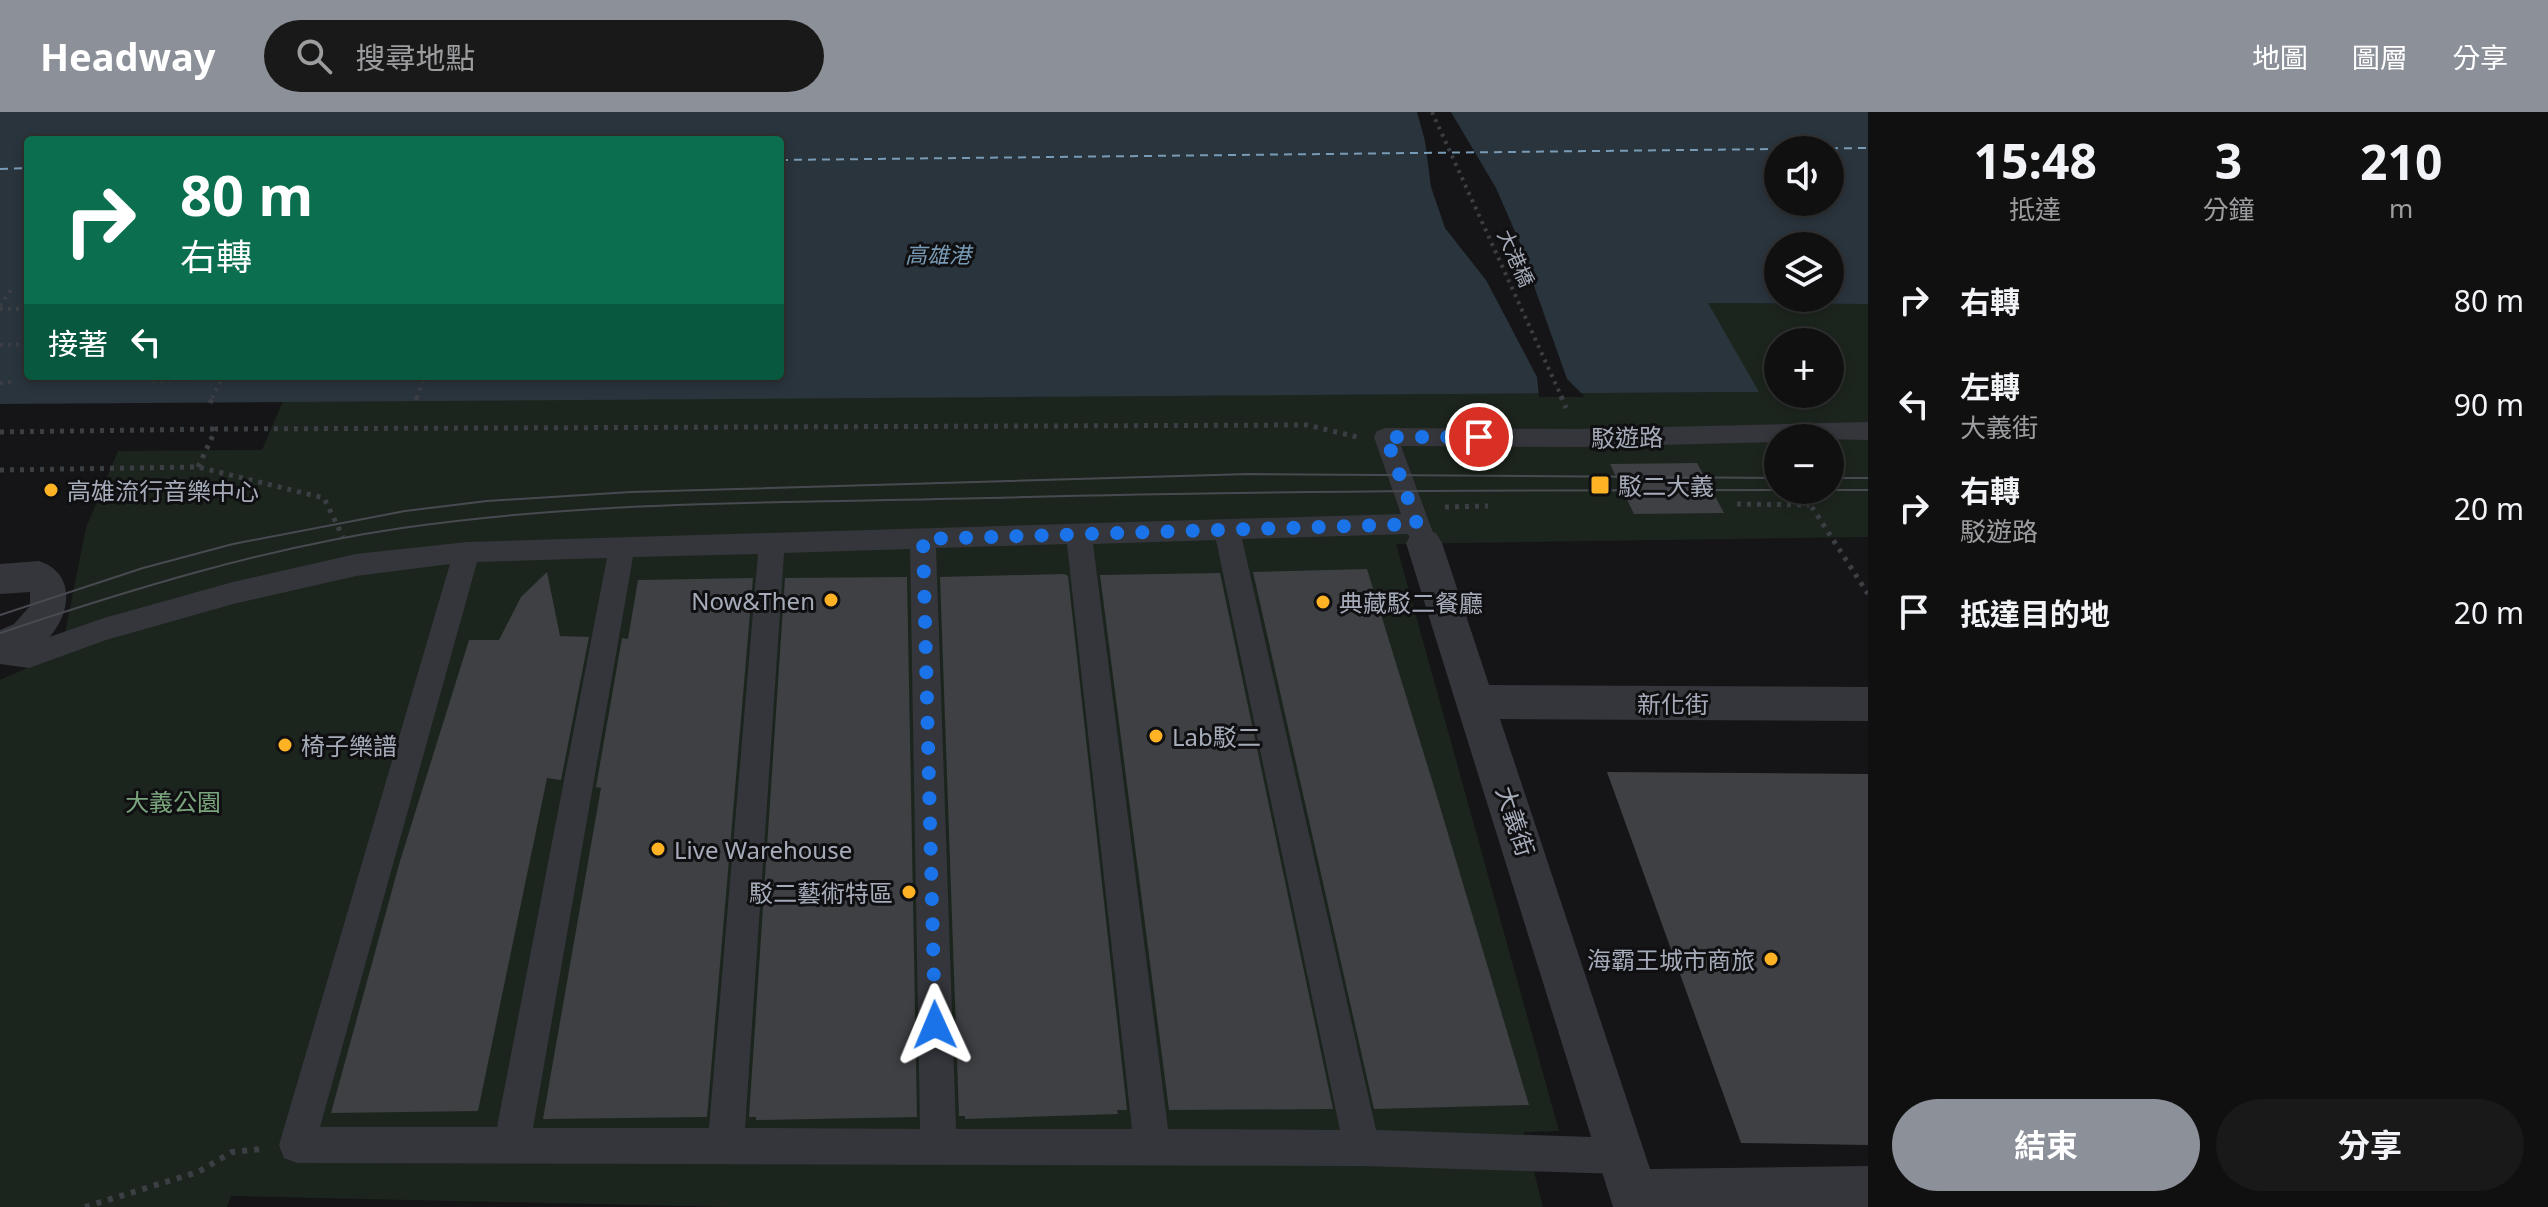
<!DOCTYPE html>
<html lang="zh-TW">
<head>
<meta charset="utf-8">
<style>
  body { margin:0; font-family:"Noto Sans","Noto Sans TC",sans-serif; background:#19191a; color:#f1f3f6; height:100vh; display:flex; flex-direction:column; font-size:30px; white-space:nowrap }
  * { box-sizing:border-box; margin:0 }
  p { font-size:26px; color:#9c9d9f }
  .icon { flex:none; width:44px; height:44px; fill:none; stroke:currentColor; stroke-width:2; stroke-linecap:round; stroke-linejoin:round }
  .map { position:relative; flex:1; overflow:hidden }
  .sheet { display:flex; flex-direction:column; background:#101011; width:680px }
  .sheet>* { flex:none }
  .top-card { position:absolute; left:24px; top:24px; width:760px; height:244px; border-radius:8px; box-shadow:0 4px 12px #0003,0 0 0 2px #303031; background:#0b6e4f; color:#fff; overflow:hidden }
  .fabs { position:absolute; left:1764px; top:24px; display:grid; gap:16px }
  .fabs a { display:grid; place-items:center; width:80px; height:80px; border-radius:50%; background:#101011; box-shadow:0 4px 12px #0003,0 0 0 2px #303031; font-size:40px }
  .pin { position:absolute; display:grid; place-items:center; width:68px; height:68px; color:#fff; margin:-34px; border:4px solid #fff; border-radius:50%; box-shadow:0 2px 8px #0007 }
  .me { position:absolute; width:88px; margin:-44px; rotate:359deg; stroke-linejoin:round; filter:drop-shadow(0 0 6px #0008) }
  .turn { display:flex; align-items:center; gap:28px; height:168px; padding:0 24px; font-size:36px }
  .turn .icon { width:104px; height:104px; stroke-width:2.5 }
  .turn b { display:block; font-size:56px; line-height:68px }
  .then { display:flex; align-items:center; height:76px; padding:0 24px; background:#0003; gap:16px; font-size:30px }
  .eta { display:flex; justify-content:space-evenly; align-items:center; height:136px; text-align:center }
  .eta b { font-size:48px; font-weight:700; line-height:56px }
  .cta { display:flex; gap:16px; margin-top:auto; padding:16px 24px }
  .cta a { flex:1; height:92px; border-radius:48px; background:#8c9099; color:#fff; font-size:32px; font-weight:700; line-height:92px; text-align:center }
  .cta a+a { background:#19191a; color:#f1f3f6 }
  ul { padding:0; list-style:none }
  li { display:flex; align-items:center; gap:24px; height:104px; padding:0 24px }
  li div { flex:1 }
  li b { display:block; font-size:30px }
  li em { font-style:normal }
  header { display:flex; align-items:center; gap:48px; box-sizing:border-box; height:112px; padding:0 40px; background:#8c9099; color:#fff }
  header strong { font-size:38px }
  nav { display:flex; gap:44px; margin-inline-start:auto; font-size:28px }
  .search { width:560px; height:72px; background:#19191a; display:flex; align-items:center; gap:20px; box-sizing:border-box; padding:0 28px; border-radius:44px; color:#9c9d9f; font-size:30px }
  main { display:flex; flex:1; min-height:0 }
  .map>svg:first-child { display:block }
  .green { fill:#1c251d; fill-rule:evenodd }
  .water { fill:#2a343c; fill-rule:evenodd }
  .pier { fill:#151517 }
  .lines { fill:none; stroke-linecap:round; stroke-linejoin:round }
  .ferry { stroke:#799bb6; stroke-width:2; stroke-dasharray:8 6; stroke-linecap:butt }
  .building { fill:#3e4044 }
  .path-far2 { stroke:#3b3e43; stroke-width:4; stroke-dasharray:3 5; stroke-linecap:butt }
  .path-far1 { stroke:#3b3e43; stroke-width:5; stroke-dasharray:4 6; stroke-linecap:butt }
  .path { stroke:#3b3e43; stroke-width:6; stroke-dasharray:5 7; stroke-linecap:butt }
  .pedestrian { fill:#35363c; fill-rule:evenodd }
  .minor { fill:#35363c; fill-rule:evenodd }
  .tram { stroke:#484a51; stroke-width:2 }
  .route { stroke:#1a73e8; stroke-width:14; stroke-dasharray:0 25.2 }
  .poi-dot { fill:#ffb224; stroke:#101012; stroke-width:3 }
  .labels { text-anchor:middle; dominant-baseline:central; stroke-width:6; stroke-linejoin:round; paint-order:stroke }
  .far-street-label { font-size:20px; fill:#a5abb8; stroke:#101012 }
  .far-water-label { font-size:22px; font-style:italic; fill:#799bb6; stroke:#101012 }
  .street-label { font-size:24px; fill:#a5abb8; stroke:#101012 }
  .poi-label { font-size:24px; fill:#a5abb8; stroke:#101012; text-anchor:start }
  .park-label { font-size:24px; fill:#7ba57d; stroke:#101012 }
</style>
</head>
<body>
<header>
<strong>Headway</strong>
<div class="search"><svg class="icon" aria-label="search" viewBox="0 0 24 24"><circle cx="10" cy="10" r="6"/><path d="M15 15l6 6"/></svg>搜尋地點</div>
<nav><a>地圖</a><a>圖層</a><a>分享</a></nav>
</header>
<main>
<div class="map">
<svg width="1868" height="1095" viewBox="0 0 1868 1095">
  <rect width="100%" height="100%" fill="#151517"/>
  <path class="green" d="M1707,191l161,1v233l-472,7 163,587 -35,1 19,75h-814l-498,-11 -4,11h-227v-527l61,-27 25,-125 32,-77 144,-1 21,-49 1475,-9zM1778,230h52v52h-52zM1778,326h52v52h-52z"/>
  <path class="water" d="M0,0h1868v192l-160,-1 51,89 -1759,12zM28,28h752v236h-752zM1778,38h52v52h-52zM1778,134h52v52h-52z"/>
  <path class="pier" d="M1417,0h34l45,76 31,71 5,21 35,99 18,18h-46l-2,-20 -51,-97 -41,-52 -14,-41 -6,-46z"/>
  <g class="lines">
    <g class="ferry">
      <path d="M780,48l1088,-12"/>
      <path d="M0,57l28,-1"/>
    </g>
  </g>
  <g class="building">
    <path d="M1697,351l27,50 -90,1 -24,-50z"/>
    <path d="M1367,457l68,221 94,315 -155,4 -121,-537z"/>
    <path d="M547,460l13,64 29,1 -28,143 -14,-2 -69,333 -147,2 69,-252 69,-221h30l22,-43z"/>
    <path d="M1220,461l113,536 -164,1 -69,-535z"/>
    <path d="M1064,462l4,2 59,534h-10l1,4 -153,5v-3h-6l-19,-539z"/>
    <path d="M907,465l10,540 -161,3v-3h-7l36,-539z"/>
    <path d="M753,466l-46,539 -164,2 58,-331 -5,-1 26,-149 6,1 10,-59z"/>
    <path d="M1607,660l261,2v371l-127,-2z"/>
  </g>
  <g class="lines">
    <g class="path-far2">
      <path d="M1432,0l130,286"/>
      <path d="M0,194l11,-16"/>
      <path d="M0,197h28"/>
      <path d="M0,233l28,-1"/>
      <path d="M152,269l135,-3"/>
      <path d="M0,271l13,-1"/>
      <path d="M212,286l11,-21"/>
      <path d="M417,286l8,-22"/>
    </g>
    <g class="path-far1">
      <path d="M1561,284l5,12"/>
      <path d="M416,288l1,-4"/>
      <path d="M210,291l3,-7"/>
      <path d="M0,320l216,-3"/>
      <path d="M198,355l18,-38 1091,-4 50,12"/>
      <path d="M0,358l198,-3 126,31 19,39"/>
      <path d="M1801,378l67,104"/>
      <path d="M1737,392l72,1"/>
      <path d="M1445,395l43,-1"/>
    </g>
    <path class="path" d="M85,1095l113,-35 34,-20 29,-3"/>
    <path class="pedestrian" d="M1868,310v18l-90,-2v4l-199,5 -178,-1 34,92 -4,7 -9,3 -9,-3 -5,-11 -166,5 134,591 246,8 13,5 5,13 -5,13 -13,5 -260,-8 -1065,-3 -13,-5 -5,-13 171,-581 -94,12 -123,28 -127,36 -77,28 -29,-4v-24l29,4 75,-26 129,-36 123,-28 111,-12 934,-28 -27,-77 3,-6 9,-3 193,1zM1216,428l124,590 -172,-1 -75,-585zM1067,432l65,585h-176l-20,-581zM910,437l10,580 -175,-1 39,-575zM758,442l-49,574h-176l100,-571zM607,446l-110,569h-177l157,-565z"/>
    <g class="minor">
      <path d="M1424,417l12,4 6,10 47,142 379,2v34l-368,-2 150,450 218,-3v41h-255l-207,-664 6,-10z"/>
      <path d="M39,449c42,14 30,63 1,85 -10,8 -27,13 -40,17v-33l14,-6 16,-18v-14l-30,2v-30z"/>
    </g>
    <g class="tram">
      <path d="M1830,366h38"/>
      <path d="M0,503l143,-47 90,-24 172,-33 82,-10 144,-9 618,-18 529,4"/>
      <path d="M0,521c132,-44 265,-85 402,-105 194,-28 391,-25 586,-30 293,-8 587,-8 880,-8"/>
    </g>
  </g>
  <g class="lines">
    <path class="route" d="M935,913l-12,-486 494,-15 -31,-87h93"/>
  </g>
  <g class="poi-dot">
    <rect x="1590" y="363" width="20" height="20" rx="4"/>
    <circle cx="51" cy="378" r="8"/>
    <circle cx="831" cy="488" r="8"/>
    <circle cx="1323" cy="490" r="8"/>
    <circle cx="1156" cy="624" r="8"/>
    <circle cx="285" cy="633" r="8"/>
    <circle cx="658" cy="737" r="8"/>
    <circle cx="909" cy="780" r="8"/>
    <circle cx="1771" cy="847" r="8"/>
  </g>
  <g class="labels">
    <g class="far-street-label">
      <text transform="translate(1516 146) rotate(66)">大港橋</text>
    </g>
    <g class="far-water-label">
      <text x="938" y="142">高雄港</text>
    </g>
    <g class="street-label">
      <text transform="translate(1627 325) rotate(-1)">駁遊路</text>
      <text x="1673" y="591">新化街</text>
      <text transform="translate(1516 709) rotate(72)">大義街</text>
    </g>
    <g class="poi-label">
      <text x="1618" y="373">駁二大義</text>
      <text x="67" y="378">高雄流行音樂中心</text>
      <text x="815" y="488" text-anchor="end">Now&amp;Then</text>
      <text x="1339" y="490">典藏駁二餐廳</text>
      <text x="1172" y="624">Lab駁二</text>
      <text x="301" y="633">椅子樂譜</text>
      <text x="674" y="737">Live Warehouse</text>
      <text x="893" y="780" text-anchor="end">駁二藝術特區</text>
      <text x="1755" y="847" text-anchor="end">海霸王城市商旅</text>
    </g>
    <g class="park-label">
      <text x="173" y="689">大義公園</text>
    </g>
  </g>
</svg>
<div class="fabs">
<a><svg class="icon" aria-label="sound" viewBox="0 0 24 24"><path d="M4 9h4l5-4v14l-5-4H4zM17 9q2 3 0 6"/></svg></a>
<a><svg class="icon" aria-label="layers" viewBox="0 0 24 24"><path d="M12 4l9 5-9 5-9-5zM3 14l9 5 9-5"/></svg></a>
<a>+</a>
<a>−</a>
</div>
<div class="pin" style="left:1479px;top:325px;background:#d93025"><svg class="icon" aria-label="arrive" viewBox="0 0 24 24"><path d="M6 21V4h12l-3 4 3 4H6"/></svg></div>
<svg class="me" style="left:935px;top:913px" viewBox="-20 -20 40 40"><path d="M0-17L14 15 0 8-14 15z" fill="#1a73e8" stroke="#fff" stroke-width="4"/></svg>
<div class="top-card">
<div class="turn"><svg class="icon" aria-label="right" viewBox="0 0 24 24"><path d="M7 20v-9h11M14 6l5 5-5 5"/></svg><div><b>80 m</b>右轉</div></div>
<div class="then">接著<svg class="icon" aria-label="left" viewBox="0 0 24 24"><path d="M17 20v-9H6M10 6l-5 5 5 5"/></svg></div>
</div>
</div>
<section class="sheet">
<div class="eta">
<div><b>15:48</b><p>抵達</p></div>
<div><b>3</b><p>分鐘</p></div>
<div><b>210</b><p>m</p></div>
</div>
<ul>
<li><svg class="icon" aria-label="right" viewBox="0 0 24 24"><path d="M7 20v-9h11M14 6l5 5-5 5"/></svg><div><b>右轉</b></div><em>80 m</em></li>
<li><svg class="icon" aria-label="left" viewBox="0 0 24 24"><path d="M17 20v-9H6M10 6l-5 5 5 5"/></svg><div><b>左轉</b><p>大義街</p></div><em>90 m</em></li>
<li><svg class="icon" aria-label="right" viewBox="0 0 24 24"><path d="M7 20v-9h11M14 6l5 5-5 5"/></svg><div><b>右轉</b><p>駁遊路</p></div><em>20 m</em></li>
<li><svg class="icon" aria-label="arrive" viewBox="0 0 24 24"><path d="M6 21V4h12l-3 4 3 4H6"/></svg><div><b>抵達目的地</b></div><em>20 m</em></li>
</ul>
<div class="cta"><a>結束</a><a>分享</a></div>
</section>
</main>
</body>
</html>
